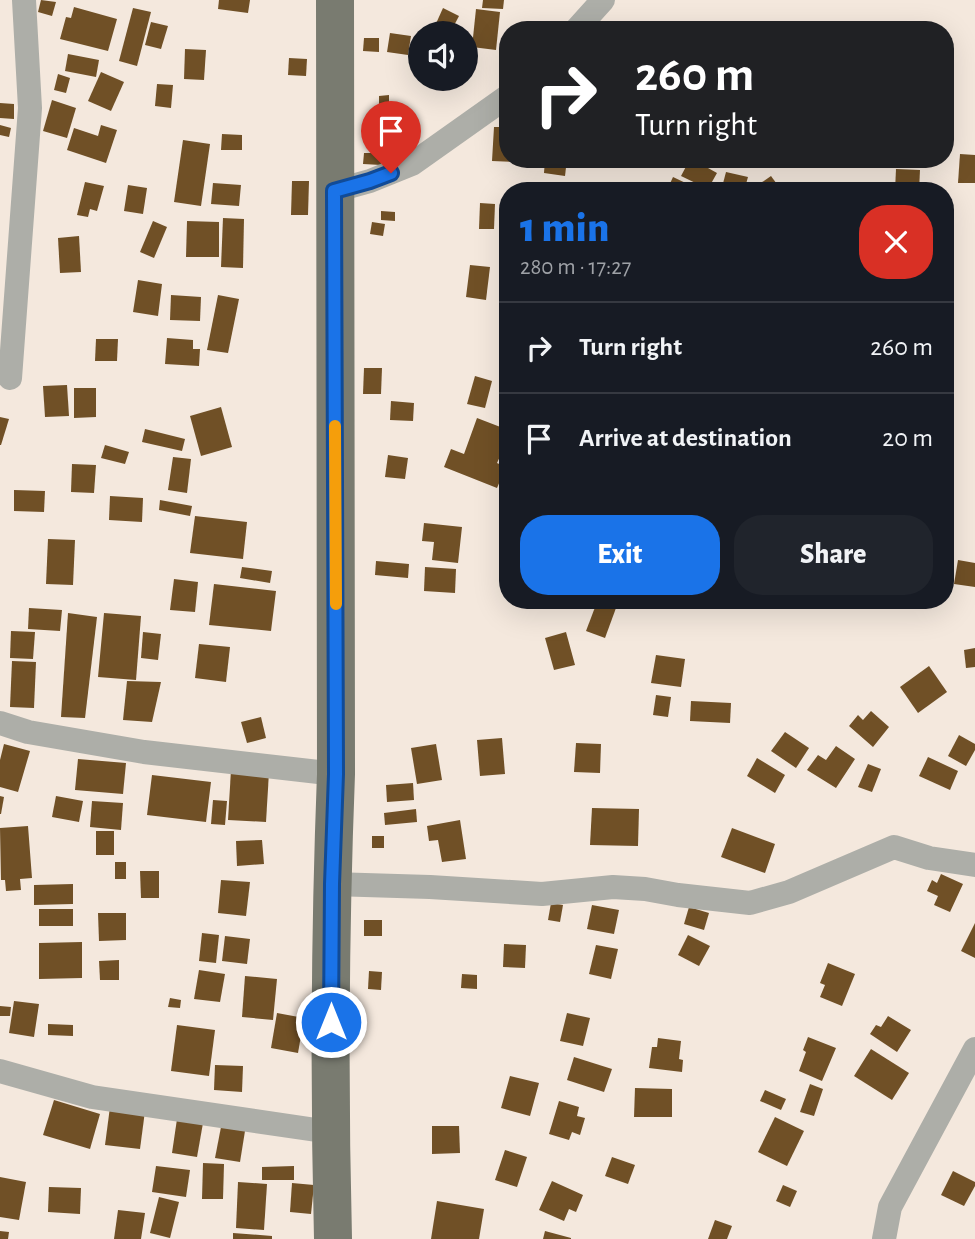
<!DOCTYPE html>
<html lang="en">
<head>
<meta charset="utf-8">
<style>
  body { margin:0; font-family:"Alegreya Sans",sans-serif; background:#20242c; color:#f1f3f6; height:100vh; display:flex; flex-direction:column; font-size:26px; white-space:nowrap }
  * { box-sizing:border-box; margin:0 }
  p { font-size:23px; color:#9ea1a6 }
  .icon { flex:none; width:38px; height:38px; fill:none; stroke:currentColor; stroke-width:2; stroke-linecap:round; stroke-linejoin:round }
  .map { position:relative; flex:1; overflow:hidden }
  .details { position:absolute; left:499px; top:182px; width:455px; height:427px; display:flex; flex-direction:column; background:#171b24; border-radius:28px; box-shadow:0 7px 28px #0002 }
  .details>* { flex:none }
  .banner { position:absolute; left:499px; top:21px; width:455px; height:147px; border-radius:28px; box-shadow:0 7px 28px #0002; background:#202124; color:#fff; overflow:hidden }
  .buttons { position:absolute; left:408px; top:21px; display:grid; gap:14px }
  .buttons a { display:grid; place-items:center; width:70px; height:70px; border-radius:50%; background:#171b24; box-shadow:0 7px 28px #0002; font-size:35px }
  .pin { position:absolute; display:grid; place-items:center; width:60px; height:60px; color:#fff; margin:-72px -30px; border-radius:50% 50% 50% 0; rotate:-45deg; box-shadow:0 0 7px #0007 }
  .pin .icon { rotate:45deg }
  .me { position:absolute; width:77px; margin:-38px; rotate:0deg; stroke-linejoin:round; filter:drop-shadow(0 0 5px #0008) }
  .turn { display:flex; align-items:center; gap:24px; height:147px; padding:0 21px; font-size:32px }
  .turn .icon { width:91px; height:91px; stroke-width:2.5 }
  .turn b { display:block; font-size:49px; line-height:60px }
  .round { display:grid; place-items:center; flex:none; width:74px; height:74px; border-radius:28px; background:#20242c }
  .overview { display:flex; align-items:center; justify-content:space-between; height:119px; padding:0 21px }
  h1 { font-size:42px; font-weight:800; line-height:52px; color:#1a73e8 }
  .button { display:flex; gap:14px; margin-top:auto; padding:14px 21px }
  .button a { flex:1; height:80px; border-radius:28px; background:#1a73e8; color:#fff; font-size:28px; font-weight:800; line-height:80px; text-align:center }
  .button a+a { background:#20242c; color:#f1f3f6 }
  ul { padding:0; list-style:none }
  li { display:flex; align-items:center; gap:21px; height:91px; padding:0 21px; border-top:2px solid #363941 }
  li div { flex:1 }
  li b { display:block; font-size:26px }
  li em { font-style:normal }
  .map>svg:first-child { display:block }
  .building { fill:#705026 }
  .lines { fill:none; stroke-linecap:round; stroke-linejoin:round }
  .street { stroke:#adaea8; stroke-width:24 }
  .primary { stroke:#797b70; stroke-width:38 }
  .route-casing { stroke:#114b97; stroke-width:18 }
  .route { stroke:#1a73e8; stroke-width:12 }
  .slow { stroke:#f59e0b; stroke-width:12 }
</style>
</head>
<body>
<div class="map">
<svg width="975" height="1239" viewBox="0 0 975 1239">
  <rect width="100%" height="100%" fill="#f4e8dd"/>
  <g class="building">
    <path d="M41,0l15,2 -4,14 -14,-4z"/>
    <path d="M219,0h31l-2,13 -30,-4z"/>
    <path d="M483,0h21l-1,9 -21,-1z"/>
    <path d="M74,7l43,12 -9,32 -48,-12 6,-22 5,1z"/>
    <path d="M133,8l18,4 -14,54 -18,-5z"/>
    <path d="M443,8l16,8 -9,17h-4l-12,-5z"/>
    <path d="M476,9l24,3 -4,38 -24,-3z"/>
    <path d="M658,21l21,1v8h-21z"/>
    <path d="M758,21l1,9h-26v-7z"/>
    <path d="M151,22l17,4 -7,23 -16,-4z"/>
    <path d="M693,24l34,4v2h-35z"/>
    <path d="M390,33l21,3 -3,19 -21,-3z"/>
    <path d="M364,38h15v14l-16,-1z"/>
    <path d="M185,49l21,1 -2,30 -20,-1z"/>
    <path d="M68,54l31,6 -3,17 -31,-6z"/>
    <path d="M289,58l18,1 -1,17 -18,-1z"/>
    <path d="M101,72l23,10 -13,29 -23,-10z"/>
    <path d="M58,74l12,4 -4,15 -12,-3z"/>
    <path d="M157,84l16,1 -2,23 -16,-2z"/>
    <path d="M389,95v9l-10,1v-9z"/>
    <path d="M52,100l24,8 -9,30 -24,-7z"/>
    <path d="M0,103l14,1v15l-14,-1z"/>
    <path d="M0,125l11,3 -2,9 -9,-2z"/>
    <path d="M101,125l16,5 -11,33 -39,-13 7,-22 24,8z"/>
    <path d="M494,127h14v32h8v3l-24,-1z"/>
    <path d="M222,134l20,1v15h-21z"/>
    <path d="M386,135h15l1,15 -16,1z"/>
    <path d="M183,140l27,4 -9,62 -27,-4z"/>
    <path d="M364,153h17v12l-18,-1z"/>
    <path d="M960,154l15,1v28h-17z"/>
    <path d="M545,159h22l-2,17 -21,-3z"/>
    <path d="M690,159l22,2 -4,7 9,5 -9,16 -27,-13z"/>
    <rect x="774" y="159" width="21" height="7"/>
    <path d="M896,169l24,1 -1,21h-24z"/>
    <path d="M726,172l22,5 -4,14h-23z"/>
    <path d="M771,176l11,15h-25l-2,-4z"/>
    <path d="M673,177l19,9 -3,5h-15l-6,-3z"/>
    <path d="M292,181h17l-1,34h-17z"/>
    <path d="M85,182l19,4 -7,25 -7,-2 -2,8 -11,-2z"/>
    <path d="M213,183l28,2 -2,21 -28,-2z"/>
    <path d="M128,185l19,3 -4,26 -19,-3z"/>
    <path d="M480,203l15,1 -1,25h-15z"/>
    <path d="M381,211l14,1v9l-14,-1z"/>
    <path d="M223,218l21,1 -1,49 -22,-1z"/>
    <path d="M153,221l14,6 -13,31 -14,-6z"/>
    <path d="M187,221l32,1v35h-33z"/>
    <path d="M372,222l13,2 -2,12 -13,-2z"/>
    <path d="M79,236l2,36 -21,1 -2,-35z"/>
    <path d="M470,265l20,2 -4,33 -20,-3z"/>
    <path d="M138,280l24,4 -4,32 -25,-4z"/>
    <path d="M171,295l30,2 -1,24 -30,-1z"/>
    <path d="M218,295l21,4 -11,54 -21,-3z"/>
    <path d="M167,338l26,2v9h7l-1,17 -34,-2z"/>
    <path d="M96,339h22l-1,22h-22z"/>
    <path d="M364,368h18l-1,26h-18z"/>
    <path d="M475,376l17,5 -7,27 -18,-4z"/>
    <path d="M945,384l6,2 -6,17z"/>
    <path d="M67,385l2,31 -24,1 -2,-31z"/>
    <path d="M507,385h1v21l-7,-1z"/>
    <path d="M74,388h22v29l-22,1z"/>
    <path d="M391,401l23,2 -1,18 -23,-1z"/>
    <path d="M221,407l11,40 -31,9 -11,-40z"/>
    <path d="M0,417l9,2 -8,26h-1z"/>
    <path d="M477,418l26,10 -3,6 8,2v16l-5,-2 -6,13 9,4 -9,21 -53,-21 7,-18 13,5z"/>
    <path d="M145,429l40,10 -3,12 -40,-9z"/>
    <path d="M105,445l24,7 -4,12 -24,-6z"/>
    <path d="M388,455l20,3 -3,21 -20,-2z"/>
    <path d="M173,457l18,2 -4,34 -19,-3z"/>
    <path d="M72,464l24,1 -2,28 -23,-1z"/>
    <path d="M14,490l31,1 -1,21 -30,-1z"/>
    <path d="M110,496l33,2 -1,24 -33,-2z"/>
    <path d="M160,500l32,6 -2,10 -31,-6z"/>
    <path d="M195,516l52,6 -4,37 -53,-6z"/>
    <path d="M424,523l38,4 -4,36 -26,-3 2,-18 -12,-1z"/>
    <path d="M48,539l27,1 -2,45 -27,-1z"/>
    <path d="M958,560l17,3v24l-21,-3z"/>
    <path d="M376,561l33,3 -1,14 -33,-3z"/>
    <path d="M242,567l30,4 -2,12 -30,-5z"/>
    <path d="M425,567l31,2 -1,24 -31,-2z"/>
    <path d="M174,579l24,3 -3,30 -25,-2z"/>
    <path d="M214,584l62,7 -5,40 -62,-6z"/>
    <path d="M537,600h20l-2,6z"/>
    <path d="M597,602l19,6 -11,30 -19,-7z"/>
    <path d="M29,608l33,2 -2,21 -32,-2z"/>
    <path d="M68,613l29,4 -12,101 -24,-1z"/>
    <path d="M104,613l37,3 -5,64 -38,-3z"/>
    <path d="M11,631l24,1 -2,27 -23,-1z"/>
    <path d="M143,632l18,2 -3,26 -17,-2z"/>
    <path d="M566,632l9,33 -21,5 -9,-32z"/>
    <path d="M199,644l31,3 -4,35 -31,-4z"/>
    <path d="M975,648v19l-9,1 -2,-18z"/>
    <path d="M656,655l29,4 -4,28 -30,-4z"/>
    <path d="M12,661l24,1 -2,46 -24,-1z"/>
    <path d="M929,666l18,26 -29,21 -18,-26z"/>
    <path d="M127,681l34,1 -9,40 -29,-2z"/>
    <path d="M656,695l15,2 -3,20 -15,-2z"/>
    <path d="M691,701l40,2 -1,20 -40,-2z"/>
    <path d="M871,711l18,16 -16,20 -24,-21 9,-11 5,5z"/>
    <path d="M261,717l5,21 -19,5 -6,-21z"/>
    <path d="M785,732l24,16 -13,20 -25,-17z"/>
    <path d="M959,735l16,9v6l-9,16 -18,-10z"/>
    <path d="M502,738l3,36 -25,2 -3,-36z"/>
    <path d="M576,743l25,1 -1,29 -26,-1z"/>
    <path d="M4,744l26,7 -12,41 -18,-5v-27z"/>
    <path d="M436,744l6,36 -25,4 -6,-36z"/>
    <path d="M836,746l19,13 -19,29 -29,-18 11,-15 8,5z"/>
    <path d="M928,757l30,14 -8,19 -31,-14z"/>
    <path d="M757,758l28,17 -10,18 -28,-17z"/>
    <path d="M78,759l48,4 -3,31 -48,-4z"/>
    <path d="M868,764l13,5 -9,23 -14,-5z"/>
    <path d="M231,770l38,2 -3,50 -38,-2z"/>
    <path d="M152,775l59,7 -5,40 -59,-7z"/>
    <path d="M413,783l1,17 -27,2 -1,-17z"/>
    <path d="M0,796l4,1 -3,17h-1z"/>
    <path d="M56,796l27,5 -4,21 -27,-5z"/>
    <path d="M213,800l14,1 -2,24 -14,-1z"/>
    <path d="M92,801l31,2 -2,27 -31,-3z"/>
    <path d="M592,808l47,1 -1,37 -48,-1z"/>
    <path d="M416,809l1,13 -32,3 -1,-12z"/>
    <path d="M460,820l6,39 -24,3 -4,-22 -9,1 -2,-15z"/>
    <path d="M28,826l4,52 -12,1 1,11 -15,1 -1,-11h-4l-1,-52z"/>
    <path d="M732,828l43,16 -10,29 -44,-16z"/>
    <rect x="96" y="831" width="18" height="24"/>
    <rect x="372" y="836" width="12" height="12"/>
    <path d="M262,840l2,24 -27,2 -1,-25z"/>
    <rect x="115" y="862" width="11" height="17"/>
    <path d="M140,871h19v27h-18z"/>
    <path d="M941,874l22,10 -13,28 -16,-7 4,-9 -11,-5 5,-11 5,3z"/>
    <path d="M221,880l29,2 -4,34 -28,-3z"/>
    <path d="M73,884v20l-39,1v-20z"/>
    <path d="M551,903l12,2 -3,17 -12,-2z"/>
    <path d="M592,905l27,5 -5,24 -27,-5z"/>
    <path d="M689,907l20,6 -5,17 -20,-6z"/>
    <rect x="39" y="909" width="34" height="17"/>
    <path d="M98,913h28v27l-27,1z"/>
    <rect x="364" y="920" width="18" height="16"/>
    <path d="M975,923v35l-14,-7z"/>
    <path d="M202,933l17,2 -3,28 -17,-2z"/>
    <path d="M688,935l22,11 -11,20 -21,-11z"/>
    <path d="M225,936l25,3 -3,25 -25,-3z"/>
    <path d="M82,942v36l-43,1v-36z"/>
    <path d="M504,944l22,1 -1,23 -22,-1z"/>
    <path d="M596,945l22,4 -7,30 -22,-5z"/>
    <path d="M119,960v20h-19l-1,-19z"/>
    <path d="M828,963l27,11 -13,32 -22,-9 5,-12 -5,-2z"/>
    <path d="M199,970l26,4 -5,28 -26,-3z"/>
    <path d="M369,971l13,1 -1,18 -13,-1z"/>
    <path d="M462,974l15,1v14l-16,-1z"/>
    <path d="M245,976l32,3 -4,41 -31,-3z"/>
    <path d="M170,998l11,2 -1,8 -12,-1z"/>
    <path d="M14,1001l25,3 -5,33 -25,-4z"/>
    <path d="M0,1006l11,1 -1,9h-10z"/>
    <path d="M277,1013l27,5 -6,35 -27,-5z"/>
    <path d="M567,1013l23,5 -7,28 -23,-5z"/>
    <path d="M888,1016l23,14 -14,22 -27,-18 6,-9 5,2z"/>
    <path d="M48,1024l25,1v11l-25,-1z"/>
    <path d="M177,1025l38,5 -6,46 -38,-5z"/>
    <path d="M808,1037l28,11 -14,33 -23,-10 7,-19 -3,-2z"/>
    <path d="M658,1038l23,3 -2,18 4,1 -1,12 -33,-4 3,-21h5z"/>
    <path d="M871,1049l38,24 -17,27 -38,-24z"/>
    <path d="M574,1057l38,12 -8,23 -37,-12z"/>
    <path d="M215,1065l28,1 -1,26 -28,-2z"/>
    <path d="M510,1076l29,7 -9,33 -29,-8z"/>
    <path d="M810,1084l13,5 -9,27 -14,-4z"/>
    <path d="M635,1088l37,1v28h-38z"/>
    <path d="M765,1090l21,9 -5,11 -21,-9z"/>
    <path d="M54,1100l46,14 -10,35 -47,-14z"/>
    <path d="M559,1101l20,6 -2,9 8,2 -5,17 -8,-3 -3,8 -20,-6z"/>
    <path d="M110,1107l35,4 -5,38 -35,-4z"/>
    <path d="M775,1117l29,14 -17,35 -29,-14z"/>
    <path d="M177,1119l26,4 -6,34 -25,-4z"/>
    <path d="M432,1126h27l1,27 -28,1z"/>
    <path d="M221,1127l24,4 -5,31 -25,-4z"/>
    <path d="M505,1150l22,7 -10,30 -22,-7z"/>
    <path d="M612,1157l23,8 -7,19 -23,-8z"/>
    <path d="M203,1163l21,1 -1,35h-21z"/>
    <path d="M156,1166l34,4 -4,27 -34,-5z"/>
    <path d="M294,1166v14h-32v-13z"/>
    <path d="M953,1171l22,11v4l-11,20 -23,-11z"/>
    <path d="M0,1177l26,5 -7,38 -19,-3z"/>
    <path d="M552,1181l31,14 -7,17 -7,-3 -5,12 -25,-11z"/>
    <path d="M238,1182l29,2 -3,46 -28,-2z"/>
    <path d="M292,1183l22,2 -3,29 -21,-2z"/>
    <path d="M783,1185l14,6 -7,16 -14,-6z"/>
    <path d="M49,1187l32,1 -1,26 -32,-2z"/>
    <path d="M159,1197l20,5 -9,36 -20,-5z"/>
    <path d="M437,1201l47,8 -5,30h-48z"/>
    <path d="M118,1210l27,3 -4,26h-27z"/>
    <path d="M715,1220l17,6 -5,13h-19z"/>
    <path d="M0,1231l9,1 -1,7h-8z"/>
    <path d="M545,1231l26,7v1h-28z"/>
    <path d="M233,1233l39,3v3h-39z"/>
  </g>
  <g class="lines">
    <g class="street">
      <path d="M576,30l27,-30"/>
      <path d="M334,191l36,-10 42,-17 96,-68"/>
      <path d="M10,378l20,-270 -6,-108"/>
      <path d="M0,723l28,9 116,20 192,22"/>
      <path d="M332,884l98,3 112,7 71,-7 32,2 33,6 72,8 39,-11 105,-45 35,11 46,7"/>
      <path d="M0,1071l92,26 238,35"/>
      <path d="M884,1239l6,-32 85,-158"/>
    </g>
    <path class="primary" d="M333,1239c-4,-155 -3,-310 3,-465l-1,-774"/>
  </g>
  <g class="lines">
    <g class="route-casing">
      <path id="route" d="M331,1022l1,-138 4,-110 -2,-583 36,-10 21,-8"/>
    </g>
    <use href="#route" class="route"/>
    <path class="slow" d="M335,426l1,178"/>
  </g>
</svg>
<div class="buttons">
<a><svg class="icon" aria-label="sound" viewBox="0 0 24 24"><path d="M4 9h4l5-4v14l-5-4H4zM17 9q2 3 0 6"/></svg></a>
</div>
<div class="pin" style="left:391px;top:173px;background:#d93025"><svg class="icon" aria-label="arrive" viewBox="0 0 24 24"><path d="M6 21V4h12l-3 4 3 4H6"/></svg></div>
<svg class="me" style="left:331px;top:1022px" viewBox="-20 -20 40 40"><circle r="17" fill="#1a73e8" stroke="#fff" stroke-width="3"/><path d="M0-11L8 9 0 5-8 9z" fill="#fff"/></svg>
<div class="banner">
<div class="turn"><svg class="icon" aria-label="right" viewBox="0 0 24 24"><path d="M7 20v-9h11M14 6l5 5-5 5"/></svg><div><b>260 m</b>Turn right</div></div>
</div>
<section class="details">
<div class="overview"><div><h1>1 min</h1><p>280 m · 17:27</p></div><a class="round" style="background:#d93025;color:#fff"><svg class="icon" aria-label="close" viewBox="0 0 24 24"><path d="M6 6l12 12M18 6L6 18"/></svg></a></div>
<ul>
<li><svg class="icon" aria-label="right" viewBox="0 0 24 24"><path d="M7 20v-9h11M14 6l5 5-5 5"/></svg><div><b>Turn right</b></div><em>260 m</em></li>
<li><svg class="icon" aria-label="arrive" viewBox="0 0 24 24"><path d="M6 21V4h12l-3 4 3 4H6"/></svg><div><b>Arrive at destination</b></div><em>20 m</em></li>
</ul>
<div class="button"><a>Exit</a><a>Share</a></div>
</section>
</div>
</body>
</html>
